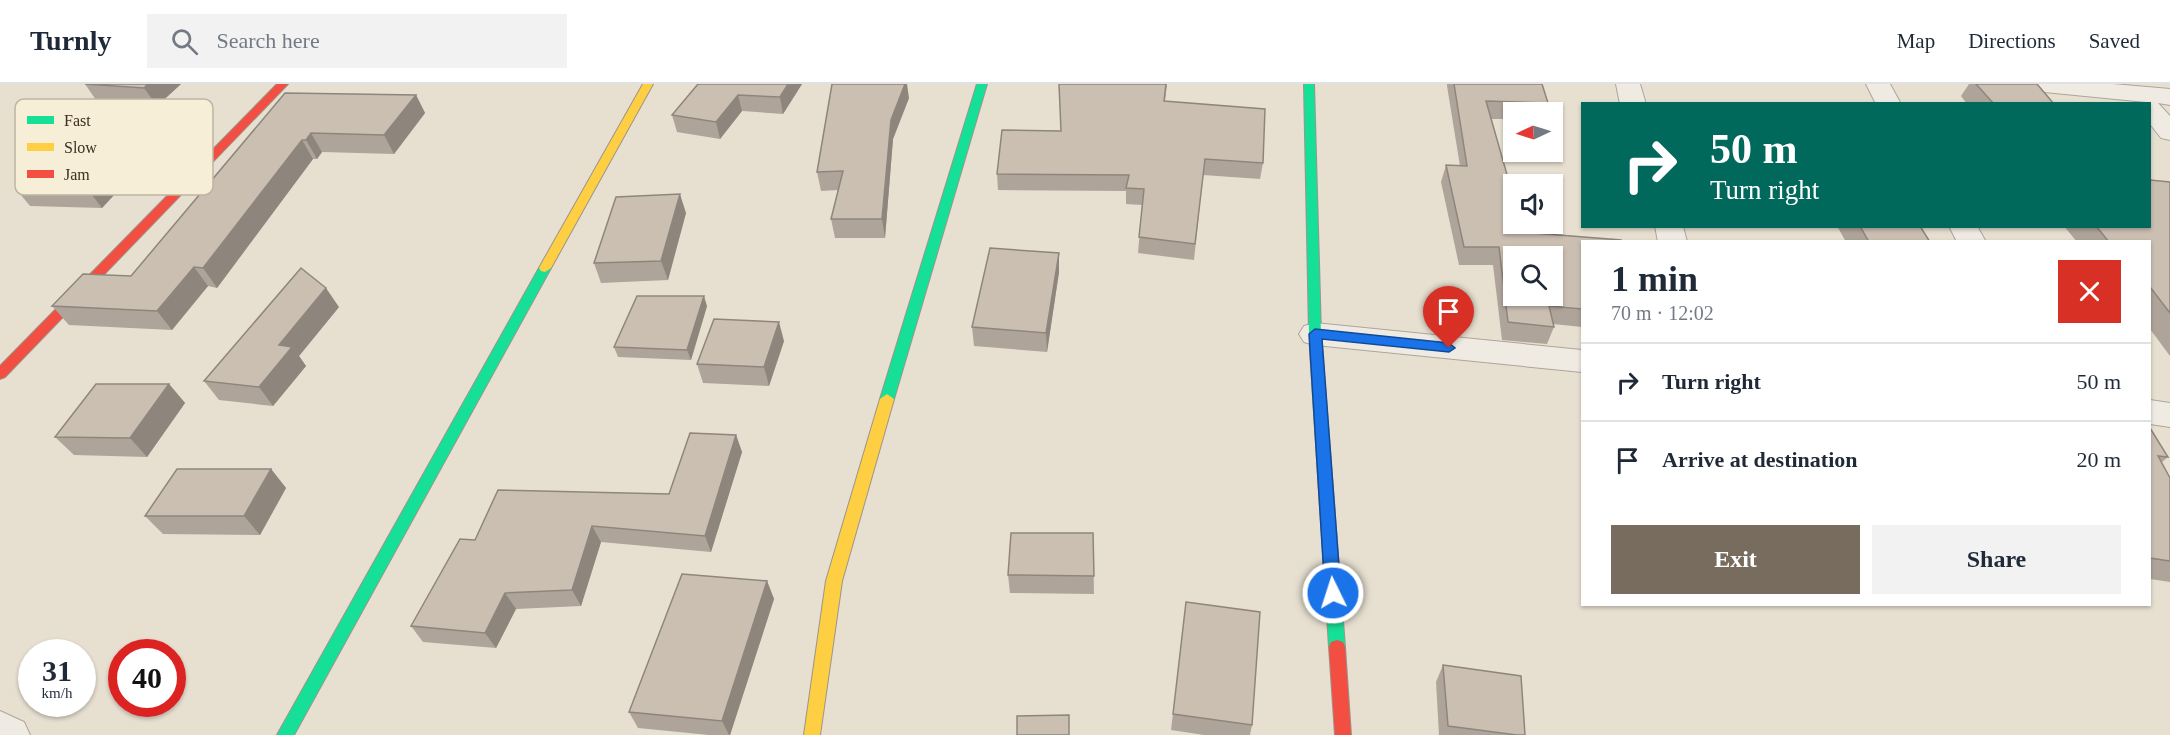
<!DOCTYPE html>
<html lang="en">
<head>
<meta charset="utf-8">
<style>
  body { margin:0; font-family:Georgia,serif; background:#f2f2f3; color:#1f2937; height:100vh; display:flex; flex-direction:column; font-size:22px; white-space:nowrap }
  * { box-sizing:border-box; margin:0 }
  p { font-size:20px; color:#747a83 }
  .icon { flex:none; width:33px; height:33px; fill:none; stroke:currentColor; stroke-width:2; stroke-linecap:round; stroke-linejoin:round }
  .map { position:relative; flex:1; overflow:hidden }
  .details { position:absolute; left:1581px; top:156px; width:570px; height:366px; display:flex; flex-direction:column; background:#fff; border-radius:0px; box-shadow:0 2px 4px #0004 }
  .details>* { flex:none }
  .hud { position:absolute; left:1581px; top:18px; width:570px; height:126px; border-radius:0px; box-shadow:0 2px 4px #0004; background:#00695c; color:#fff; overflow:hidden }
  .needle { width:39px; rotate:266deg }
  .buttons { position:absolute; left:1503px; top:18px; display:grid; gap:12px }
  .buttons a { display:grid; place-items:center; width:60px; height:60px; border-radius:0px; background:#fff; box-shadow:0 2px 4px #0004; font-size:30px }
  .speed { position:absolute; left:18px; top:555px; display:flex; gap:12px; font-size:30px; font-weight:700; text-align:center }
  .speed>* { display:grid; place-content:center; width:78px; height:78px; border-radius:50%; background:#fff; box-shadow:0 2px 4px #0004; line-height:1 }
  .speed small { font-size:15px; font-weight:400 }
  .speed .limit { border:9px solid #d22; background:#fff; color:#111 }
  .pin { position:absolute; display:grid; place-items:center; width:51px; height:51px; color:#fff; margin:-62px -26px; border-radius:50% 50% 50% 0; rotate:-45deg; box-shadow:0 0 6px #0007 }
  .pin .icon { rotate:45deg }
  .me { position:absolute; width:66px; margin:-33px; rotate:356deg; stroke-linejoin:round; filter:drop-shadow(0 0 4px #0008) }
  .turn { display:flex; align-items:center; gap:21px; height:126px; padding:0 30px; font-size:27px }
  .turn .icon { width:78px; height:78px; stroke-width:2.5 }
  .turn b { display:block; font-size:42px; line-height:51px }
  .round { display:grid; place-items:center; flex:none; width:63px; height:63px; border-radius:0px; background:#f2f2f3 }
  .headline { display:flex; align-items:center; justify-content:space-between; height:102px; padding:0 30px }
  h1 { font-size:36px; font-weight:700; line-height:45px }
  .primary-button { display:flex; gap:12px; margin-top:auto; padding:12px 30px }
  .primary-button a { flex:1; height:69px; border-radius:0px; background:#786c5e; color:#fff; font-size:24px; font-weight:700; line-height:69px; text-align:center }
  .primary-button a+a { background:#f2f2f3; color:#1f2937 }
  ul { padding:0; list-style:none }
  li { display:flex; align-items:center; gap:18px; height:78px; padding:0 30px; border-top:2px solid #e0e1e3 }
  li div { flex:1 }
  li b { display:block; font-size:22px }
  li em { font-style:normal }
  header { display:flex; align-items:center; gap:36px; box-sizing:border-box; height:84px; padding:0 30px; background:#fff; border-bottom:2px solid #e0e1e3 }
  header strong { font-size:28px }
  nav { display:flex; gap:33px; margin-inline-start:auto; font-size:21px }
  .search { width:420px; height:54px; background:#f2f2f3; display:flex; align-items:center; gap:15px; box-sizing:border-box; padding:0 21px; border-radius:0px; color:#747a83; font-size:22px }
  .map>svg:first-child { display:block }
  .lines { fill:none; stroke-linecap:round; stroke-linejoin:round }
  .street-casing { stroke:#ada599; stroke-width:2 }
  .fast-casing { stroke:#9c958a; stroke-width:2 }
  .slow-casing { stroke:#9c958a; stroke-width:2 }
  .jam-casing { stroke:#9c958a; stroke-width:2 }
  .street { fill:#efebe3; fill-rule:evenodd }
  .fast { fill:#16e098; fill-rule:evenodd }
  .slow { fill:#ffcf43; fill-rule:evenodd }
  .jam { fill:#f24e42; fill-rule:evenodd }
  .wall { fill:#afa499 }
  .shaded-wall { fill:#8e867d }
  .building { fill:#cbbfb2; stroke:#8e867d; stroke-width:1.5; fill-rule:evenodd }
  .route { fill:#1a73e8; stroke:#114b97; stroke-width:1.5 }
  .key { fill:#f7eed8; stroke:#bfb4a1; stroke-width:1.5 }
  .key-label { font-size:16px; fill:#3d2e20 }
</style>
</head>
<body>
<header>
<strong>Turnly</strong>
<div class="search"><svg class="icon" aria-label="search" viewBox="0 0 24 24"><circle cx="10" cy="10" r="6"/><path d="M15 15l6 6"/></svg>Search here</div>
<nav><a>Map</a><a>Directions</a><a>Saved</a></nav>
</header>
<div class="map">
<svg width="2170" height="651" viewBox="0 0 2170 651">
  <rect width="100%" height="100%" fill="#e7e0d1"/>
  <g class="lines">
    <g class="street-casing">
      <g id="street">
        <path d="M1616,0h24l6,20h-26z"/>
        <path d="M1866,0h24l11,20h-25z"/>
        <path d="M2022,0h91l57,5v16l-12,-2 12,13v24l-9,-2 -11,-14v-20h-9l5,-2 -112,-11 -9,-2z"/>
        <path d="M1655,142h28l4,16h-29z"/>
        <path d="M1949,142h28l9,16h-29z"/>
        <path d="M1315,239l267,27v22l-267,-27 -11,-3 -5,-8 5,-8z"/>
        <path d="M2150,316l20,3v24l-20,-3z"/>
        <path d="M0,627l24,11 6,13h-30z"/>
      </g>
    </g>
    <g class="fast-casing">
      <g id="fast">
        <path d="M977,0h10l-93,315 -7,5 -7,-5z"/>
        <path d="M1304,0h10l7,250 24,313 -2,5 -6,2 -6,-2 -2,-5 -20,-313z"/>
        <path d="M545,180l6,4 -257,467h-17l262,-467z"/>
      </g>
    </g>
    <g class="slow-casing">
      <g id="slow">
        <path d="M643,0h10l-102,184 -6,4 -4,-1 -2,-3z"/>
        <path d="M887,310l7,5 -52,182 -22,154h-16l22,-154 54,-182z"/>
      </g>
    </g>
    <g class="jam-casing">
      <g id="jam">
        <path d="M277,0h11l-283,293 -5,2v-13z"/>
        <path d="M1337,556l6,2 2,5 6,88h-16l-6,-88 2,-5z"/>
      </g>
    </g>
    <use href="#street" class="street"/>
    <use href="#fast" class="fast"/>
    <use href="#slow" class="slow"/>
    <use href="#jam" class="jam"/>
  </g>
  <g class="wall">
    <path d="M85,0h96l-24,22 -59,-3z"/>
    <path d="M698,0h104l-19,30 -41,-3 -22,28 -43,-7 -5,-17z"/>
    <path d="M1059,0h108l-2,18 98,61 -3,16 -57,-4 -9,85 -56,-7 4,-48 -16,-1v-13l-128,-1 -1,-16 64,-43z"/>
    <path d="M1447,0h95l6,19 -3,9h-31v7h-23l31,113 60,10v85l-29,-3 1,3 -7,17 -45,-4 -9,-75h-34l-18,-83 5,-17 14,1 -13,-80z"/>
    <path d="M1969,0h68l17,20h-87l-6,-8z"/>
    <path d="M285,9l131,2 9,18 -31,41 -72,-2 -5,7h-4l-96,129 -9,-2 -36,44 -103,-5 -17,-19 79,-30z"/>
    <path d="M909,14l-16,41 -8,99h-50l-4,-19 7,-29 -17,1 -4,-19z"/>
    <path d="M154,51l-19,22 6,9 -39,42 -72,-2 -14,-17z"/>
    <path d="M2170,98v174l-20,-27v-87h-73l-13,-16h86z"/>
    <path d="M686,129l-18,67 -67,3 -7,-20z"/>
    <path d="M1837,142h83l10,16h-84z"/>
    <path d="M1059,169v19l-12,80 -73,-6 -2,-19z"/>
    <path d="M707,222l-16,54 -73,-3 -4,-10z"/>
    <path d="M339,223l-40,49 7,10 -33,40 -54,-6 -15,-19z"/>
    <path d="M784,257l-15,45 -66,-3 -6,-19z"/>
    <path d="M169,300l16,19 -38,54 -73,-2 -19,-18z"/>
    <path d="M2150,344l18,29 -6,5 8,16v104l-20,-3z"/>
    <path d="M736,351l6,17 -31,100 -110,-10 -20,64 -65,3 -20,39 -73,-6 -12,-16 64,-86 194,-46z"/>
    <path d="M271,385l15,19 -26,47 -97,-1 -18,-18z"/>
    <path d="M1093,449l1,61 -84,-1 -2,-18z"/>
    <path d="M767,497l7,18 -44,136h-21l-71,-7 -9,-16z"/>
    <path d="M1186,518l66,123 -2,10h-46l-33,-5z"/>
    <path d="M1443,581l82,70h-86l-3,-53z"/>
  </g>
  <g class="shaded-wall">
    <path d="M148,0h33l-24,22 -13,-18z"/>
    <path d="M788,0h14l-19,30 -3,-17z"/>
    <path d="M905,0h2l2,14 -16,41 -8,99 -3,-19 9,-99z"/>
    <path d="M416,11l9,18 -31,41 -10,-19z"/>
    <path d="M738,11l4,16 -22,28 -4,-17z"/>
    <path d="M143,34l11,17 -19,22 6,9 -39,42 -13,-17 26,-42z"/>
    <path d="M311,49l11,19 -5,7 -11,-19z"/>
    <path d="M302,56l11,19 -96,129 -14,-20z"/>
    <path d="M680,110l6,19 -18,67 -7,-19z"/>
    <path d="M1059,169v19l-12,80 -1,-19z"/>
    <path d="M194,183l14,19 -36,44 -15,-19z"/>
    <path d="M326,204l13,19 -40,49 7,10 -33,40 -14,-19 20,-42z"/>
    <path d="M704,212l3,10 -16,54 -4,-10z"/>
    <path d="M779,238l5,19 -15,45 -5,-19z"/>
    <path d="M169,300l16,19 -38,54 -17,-19z"/>
    <path d="M736,351l6,17 -31,100 -6,-16z"/>
    <path d="M271,385l15,19 -26,47 -16,-19z"/>
    <path d="M592,442l9,16 -20,64 -9,-16z"/>
    <path d="M767,497l7,18 -44,136h-1l-7,-14z"/>
    <path d="M505,509l11,16 -20,39 -11,-15z"/>
  </g>
  <g class="building">
    <path d="M85,0h63l-4,4z"/>
    <path d="M698,0h90l-8,13 -42,-2 -22,27 -44,-7z"/>
    <path d="M832,0h73l-14,36 -9,99h-51l12,-48 -26,1z"/>
    <path d="M1059,0h107l-2,17 101,8 -2,54 -58,-4 -10,85 -56,-7 5,-48 -18,-1 3,-13 -132,-1 5,-44 59,1z"/>
    <path d="M1454,0h88l6,19 -62,-2 28,98v25h6l2,8 99,8v2h-39v67l-33,-3 5,21 -46,-5 -9,-75h-35l-18,-82 21,1zM1514,172h38v40h-38z"/>
    <path d="M1976,0h61l17,20h-60z"/>
    <path d="M285,9l131,2 -32,40 -73,-2 -5,7h-4l-99,128 -9,-1 -37,44 -105,-5 31,-32 48,2z"/>
    <path d="M2150,96l20,2v131l-20,-26v-45h-41l-13,-16h54z"/>
    <path d="M680,110l-19,67 -67,2 22,-66z"/>
    <path d="M1860,142h60l10,16h-61z"/>
    <path d="M990,164l69,5 -13,80 -74,-6z"/>
    <path d="M301,184l25,20 -47,57 13,2 -33,40 -55,-6z"/>
    <path d="M637,212h67l-17,54 -73,-3z"/>
    <path d="M714,235l65,3 -15,45 -67,-3z"/>
    <path d="M96,300h73l-39,54 -75,-1z"/>
    <path d="M2150,344l18,29 -10,-1 12,22v83l-20,-3z"/>
    <path d="M690,349l46,2 -31,101 -113,-10 -20,64 -67,3 -20,40 -74,-7 49,-87 15,1 23,-50 171,4z"/>
    <path d="M177,385h94l-27,47h-99z"/>
    <path d="M1011,449h82l1,43 -86,-1z"/>
    <path d="M682,490l85,7 -45,140 -93,-9z"/>
    <path d="M1186,518l74,10 -8,113 -79,-11z"/>
    <path d="M1443,581l78,11 4,59h-8l-69,-9z"/>
    <path d="M1069,631v20h-52v-19z"/>
  </g>
  <path class="route" d="M1315,245l134,14 6,5 -6,4 -127,-13 19,254 -2,5 -6,2 -5,-2 -3,-5 -16,-259z"/>
  <rect x="15" y="15" width="198" height="96" rx="9" class="key"/>
  <rect x="27" y="32" width="27" height="8" fill="#16e098"/>
  <rect x="27" y="59" width="27" height="8" fill="#ffcf43"/>
  <rect x="27" y="86" width="27" height="8" fill="#f24e42"/>
  <g class="key-label">
    <text x="64" y="42">Fast</text>
    <text x="64" y="69">Slow</text>
    <text x="64" y="96">Jam</text>
  </g>
</svg>
<div class="buttons">
<a><svg class="needle" viewBox="-14 -14 28 28"><path d="M0-13l5 13h-10z" fill="#e53935"/><path d="M0 13l5-13h-10z" fill="#747a83"/></svg></a>
<a><svg class="icon" aria-label="sound" viewBox="0 0 24 24"><path d="M4 9h4l5-4v14l-5-4H4zM17 9q2 3 0 6"/></svg></a>
<a><svg class="icon" aria-label="search" viewBox="0 0 24 24"><circle cx="10" cy="10" r="6"/><path d="M15 15l6 6"/></svg></a>
</div>
<div class="speed"><div>31<small>km/h</small></div><div class="limit">40</div></div>
<div class="pin" style="left:1449px;top:264px;background:#d93025"><svg class="icon" aria-label="arrive" viewBox="0 0 24 24"><path d="M6 21V4h12l-3 4 3 4H6"/></svg></div>
<svg class="me" style="left:1333px;top:509px" viewBox="-20 -20 40 40"><circle r="17" fill="#1a73e8" stroke="#fff" stroke-width="3"/><path d="M0-11L8 9 0 5-8 9z" fill="#fff"/></svg>
<div class="hud">
<div class="turn"><svg class="icon" aria-label="right" viewBox="0 0 24 24"><path d="M7 20v-9h11M14 6l5 5-5 5"/></svg><div><b>50 m</b>Turn right</div></div>
</div>
<section class="details">
<div class="headline"><div><h1>1 min</h1><p>70 m · 12:02</p></div><a class="round" style="background:#d93025;color:#fff"><svg class="icon" aria-label="close" viewBox="0 0 24 24"><path d="M6 6l12 12M18 6L6 18"/></svg></a></div>
<ul>
<li><svg class="icon" aria-label="right" viewBox="0 0 24 24"><path d="M7 20v-9h11M14 6l5 5-5 5"/></svg><div><b>Turn right</b></div><em>50 m</em></li>
<li><svg class="icon" aria-label="arrive" viewBox="0 0 24 24"><path d="M6 21V4h12l-3 4 3 4H6"/></svg><div><b>Arrive at destination</b></div><em>20 m</em></li>
</ul>
<div class="primary-button"><a>Exit</a><a>Share</a></div>
</section>
</div>
</body>
</html>
